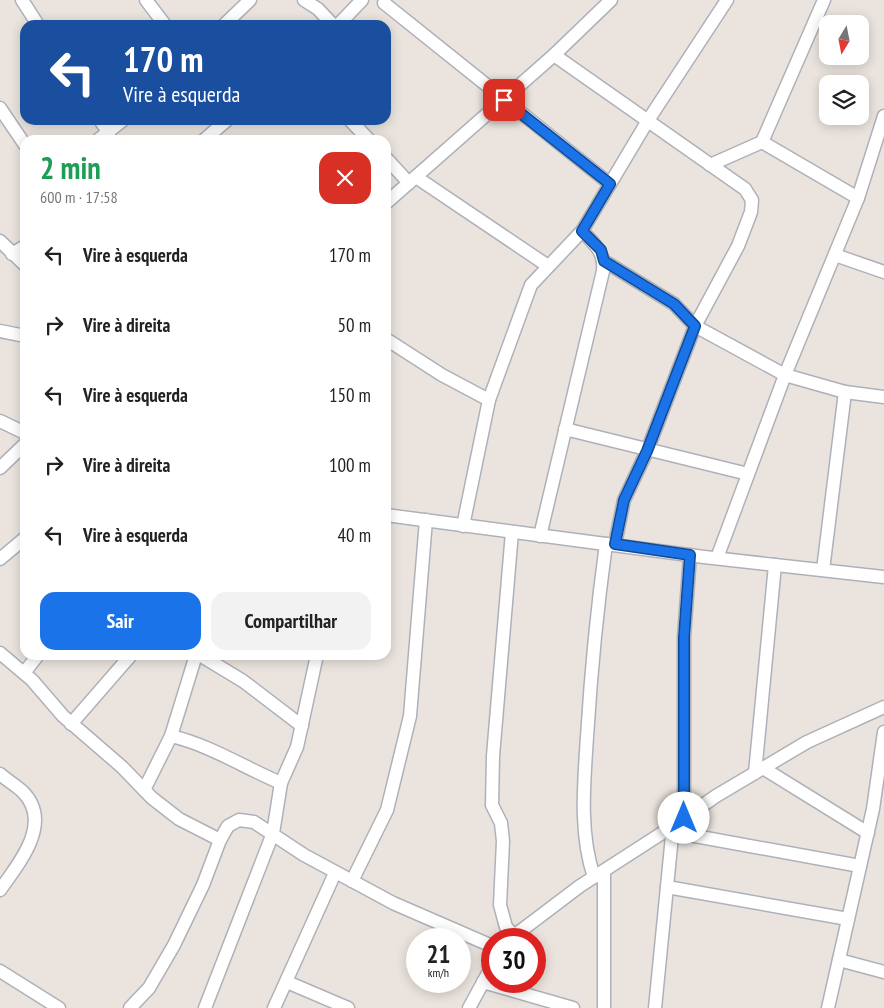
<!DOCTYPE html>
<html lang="pt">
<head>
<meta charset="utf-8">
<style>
  body { margin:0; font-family:"PT Sans Narrow",sans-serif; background:#f2f2f2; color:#222; height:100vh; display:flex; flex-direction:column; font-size:19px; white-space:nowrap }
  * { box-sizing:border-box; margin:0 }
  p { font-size:16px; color:#767676 }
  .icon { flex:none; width:28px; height:28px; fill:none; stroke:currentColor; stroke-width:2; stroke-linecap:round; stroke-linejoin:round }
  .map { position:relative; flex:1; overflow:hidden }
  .details { position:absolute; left:20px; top:135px; width:371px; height:525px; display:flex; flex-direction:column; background:#fff; border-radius:15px; box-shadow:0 2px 12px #0003 }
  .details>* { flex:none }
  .guide { position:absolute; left:20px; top:20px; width:371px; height:105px; border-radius:15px; box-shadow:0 2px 12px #0003; background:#1a4fa0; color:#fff; overflow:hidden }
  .needle { width:32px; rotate:190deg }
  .buttons { position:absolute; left:819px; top:15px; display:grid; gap:10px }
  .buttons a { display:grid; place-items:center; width:50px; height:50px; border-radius:10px; background:#fff; box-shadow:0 2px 12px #0003; font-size:25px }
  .speed { position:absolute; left:406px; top:928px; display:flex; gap:10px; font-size:25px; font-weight:700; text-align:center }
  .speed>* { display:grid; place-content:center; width:65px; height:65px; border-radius:50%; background:#fff; box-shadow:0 2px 12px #0003; line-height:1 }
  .speed small { font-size:12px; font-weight:400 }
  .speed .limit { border:8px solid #d22; background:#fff; color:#111 }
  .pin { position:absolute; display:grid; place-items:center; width:42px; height:42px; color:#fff; margin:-21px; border-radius:10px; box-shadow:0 2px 8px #0006 }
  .me { position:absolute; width:55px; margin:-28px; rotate:0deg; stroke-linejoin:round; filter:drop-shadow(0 0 4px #0008) }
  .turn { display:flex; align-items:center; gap:18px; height:105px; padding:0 20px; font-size:22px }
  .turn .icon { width:65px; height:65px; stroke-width:2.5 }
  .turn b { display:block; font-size:35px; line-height:42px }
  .round { display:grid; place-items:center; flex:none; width:52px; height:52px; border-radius:15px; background:#f2f2f2 }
  .summary { display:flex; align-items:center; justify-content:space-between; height:85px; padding:0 20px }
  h1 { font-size:30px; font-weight:600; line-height:38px; color:#1e9e55 }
  .primary-button { display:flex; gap:10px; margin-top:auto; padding:10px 20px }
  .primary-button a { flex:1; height:58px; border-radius:15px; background:#1a73e8; color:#fff; font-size:20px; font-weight:600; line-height:58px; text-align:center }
  .primary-button a+a { background:#f2f2f2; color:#222 }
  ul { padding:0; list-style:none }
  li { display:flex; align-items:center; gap:15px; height:70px; padding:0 20px }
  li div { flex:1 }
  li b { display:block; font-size:19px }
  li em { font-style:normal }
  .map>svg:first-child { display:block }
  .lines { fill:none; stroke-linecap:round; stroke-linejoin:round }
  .minor-casing { stroke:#aeb1b9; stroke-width:15 }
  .minor { stroke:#fff; stroke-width:12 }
  .route-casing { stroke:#114b97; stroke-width:12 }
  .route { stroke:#1a73e8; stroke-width:9 }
</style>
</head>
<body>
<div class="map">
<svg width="884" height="1008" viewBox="0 0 884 1008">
  <rect width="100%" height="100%" fill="#ebe4de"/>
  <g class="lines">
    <g class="minor-casing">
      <g id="minor">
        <path d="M22,0l16,25"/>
        <path d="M146,0l19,25"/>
        <path d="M304,0l14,9 15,16"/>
        <path d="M384,3l226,181"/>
        <path d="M224,25l26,-25"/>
        <path d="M338,25l24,-25"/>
        <path d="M554,55l191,134 7,11 -1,12 -13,34 -43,80 -48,125 -23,49 -9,44"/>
        <path d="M0,108l25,37"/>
        <path d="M100,120l9,13"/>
        <path d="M350,120l19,20"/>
        <path d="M98,140l25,-20"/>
        <path d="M204,140l23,-20"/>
        <path d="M762,142l62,-142"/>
        <path d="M386,158l23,25"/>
        <path d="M710,165l52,-23 96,56"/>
        <path d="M416,177l132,89"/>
        <path d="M386,203l168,-148 57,-55"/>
        <path d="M0,241l25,24"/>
        <path d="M12,254l13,-8"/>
        <path d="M835,255l49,17"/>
        <path d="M604,261l70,43 21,22 90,49 60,17 39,5"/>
        <path d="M0,331l25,5"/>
        <path d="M386,339l56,36 47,25"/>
        <path d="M0,421l25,12"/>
        <path d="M565,429l183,45"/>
        <path d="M0,468l25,-24"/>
        <path d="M386,515l318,42 180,20"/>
        <path d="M463,526l26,-126 42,-115 51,-54 65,-109 80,-122"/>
        <path d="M512,532l-19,224 -1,49 9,18 2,18 -3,64 6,22 7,8"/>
        <path d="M540,536l63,-265c2,-20 -9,-27 -21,-40"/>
        <path d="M717,558l68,-183 73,-177 26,-82"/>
        <path d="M0,559l25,-21"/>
        <path d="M823,570l22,-178"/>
        <path d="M0,653l32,27 31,36 59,51 30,31 27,21 41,21"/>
        <path d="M200,655l43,26 59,45"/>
        <path d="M24,673l14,-18"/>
        <path d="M71,724l60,-69"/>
        <path d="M171,736c39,9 74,32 110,47"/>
        <path d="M763,768l105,65"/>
        <path d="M755,773l20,-208"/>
        <path d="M0,774c7,6 15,11 22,17 32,31 -3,72 -22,99"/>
        <path d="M144,790l27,-54 25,-81"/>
        <path d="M684,818v-181l6,-82"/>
        <path d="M673,832l187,34"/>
        <path d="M594,877c-15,-44 -10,-94 -7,-140 4,-65 10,-128 19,-193"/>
        <path d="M352,881l35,-71 23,-94 16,-196"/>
        <path d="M667,887l181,32"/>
        <path d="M510,939l70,-53 93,-60 43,-30 91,-54 77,-35"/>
        <path d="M839,960l45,12"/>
        <path d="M0,971l59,37"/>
        <path d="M287,982l61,26"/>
        <path d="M483,982l90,26"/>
        <path d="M130,1008l19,-20 25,-43 29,-60 17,-45 8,-14 11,-6 15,2 50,33 89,48 99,43"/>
        <path d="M205,1008l68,-175 8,-50 16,-36 20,-92"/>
        <path d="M274,1008l61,-135"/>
        <path d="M469,1008l23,-42"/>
        <path d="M604,1008v-137"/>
        <path d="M655,1008l18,-182"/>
        <path d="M828,1008l45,-199 11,-77"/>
      </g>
    </g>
    <use href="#minor" class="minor"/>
  </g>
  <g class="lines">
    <g class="route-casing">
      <path id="route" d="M504,100l106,84 -28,47 19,19 3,11 70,43 21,22 -48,125 -23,49 -9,44 75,11 -6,82v181"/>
    </g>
    <use href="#route" class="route"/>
  </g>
</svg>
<div class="buttons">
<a><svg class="needle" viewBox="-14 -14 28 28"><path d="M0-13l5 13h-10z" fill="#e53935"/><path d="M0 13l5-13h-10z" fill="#767676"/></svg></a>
<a><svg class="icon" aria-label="layers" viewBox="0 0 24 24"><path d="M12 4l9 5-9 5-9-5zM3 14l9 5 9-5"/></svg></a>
</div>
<div class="speed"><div>21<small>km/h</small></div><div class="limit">30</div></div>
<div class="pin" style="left:504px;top:100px;background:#d93025"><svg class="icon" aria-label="arrive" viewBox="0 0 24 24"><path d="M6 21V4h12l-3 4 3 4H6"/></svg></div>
<svg class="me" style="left:684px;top:818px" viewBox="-20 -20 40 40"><circle r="19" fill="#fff"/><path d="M0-13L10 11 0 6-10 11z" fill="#1a73e8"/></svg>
<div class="guide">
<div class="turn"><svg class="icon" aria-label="left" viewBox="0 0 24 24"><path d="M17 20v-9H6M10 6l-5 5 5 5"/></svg><div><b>170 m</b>Vire à esquerda</div></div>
</div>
<section class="details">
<div class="summary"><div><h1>2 min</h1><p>600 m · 17:58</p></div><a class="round" style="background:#d93025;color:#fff"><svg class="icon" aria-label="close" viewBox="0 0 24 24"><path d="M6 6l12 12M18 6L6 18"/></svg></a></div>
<ul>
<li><svg class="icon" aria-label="left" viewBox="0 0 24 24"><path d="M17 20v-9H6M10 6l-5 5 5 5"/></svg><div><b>Vire à esquerda</b></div><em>170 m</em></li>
<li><svg class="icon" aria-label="right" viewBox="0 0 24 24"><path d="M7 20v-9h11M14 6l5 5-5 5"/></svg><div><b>Vire à direita</b></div><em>50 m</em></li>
<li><svg class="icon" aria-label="left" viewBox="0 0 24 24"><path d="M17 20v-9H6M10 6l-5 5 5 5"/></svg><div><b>Vire à esquerda</b></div><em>150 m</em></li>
<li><svg class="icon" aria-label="right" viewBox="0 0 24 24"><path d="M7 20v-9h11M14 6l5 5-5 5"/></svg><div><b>Vire à direita</b></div><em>100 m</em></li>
<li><svg class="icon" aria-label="left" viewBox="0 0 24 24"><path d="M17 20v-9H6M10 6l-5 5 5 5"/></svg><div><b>Vire à esquerda</b></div><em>40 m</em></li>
</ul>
<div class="primary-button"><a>Sair</a><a>Compartilhar</a></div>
</section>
</div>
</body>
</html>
